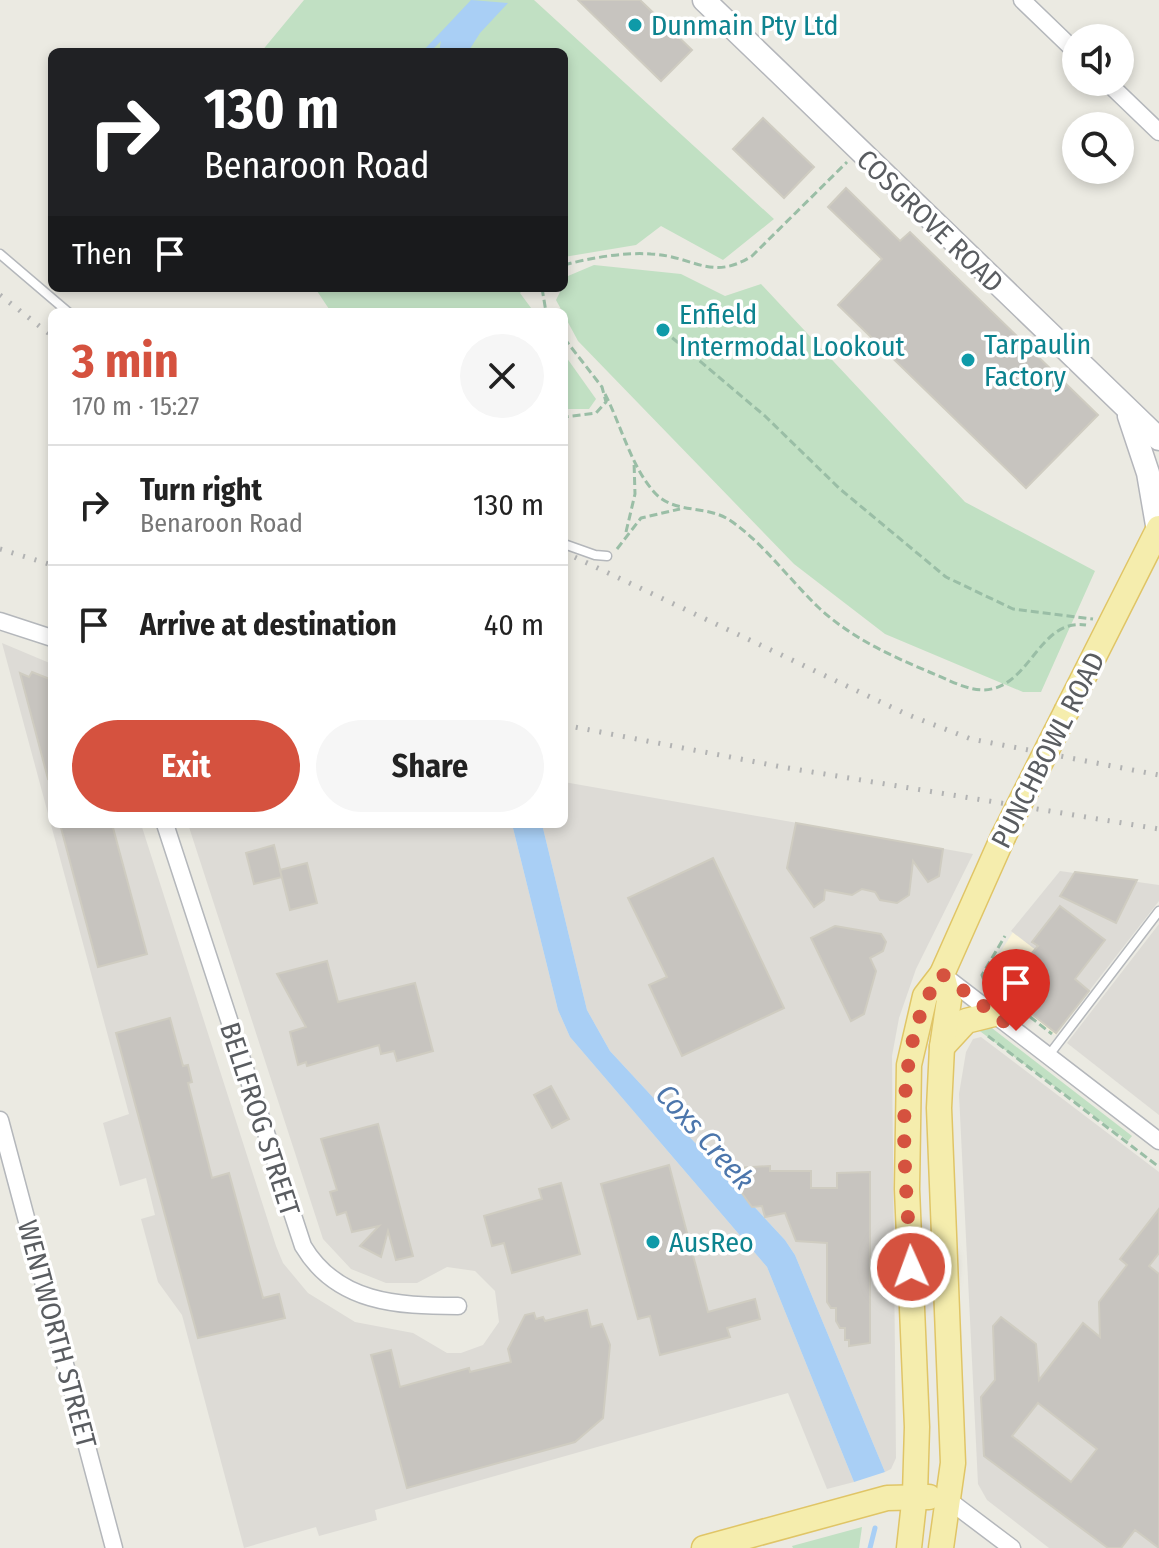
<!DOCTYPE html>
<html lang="en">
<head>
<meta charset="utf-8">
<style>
  body { margin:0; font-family:"Fira Sans Condensed",sans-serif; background:#f6f6f6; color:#222; height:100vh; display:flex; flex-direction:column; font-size:30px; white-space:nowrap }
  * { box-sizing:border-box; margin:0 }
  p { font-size:26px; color:#767676 }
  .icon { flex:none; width:44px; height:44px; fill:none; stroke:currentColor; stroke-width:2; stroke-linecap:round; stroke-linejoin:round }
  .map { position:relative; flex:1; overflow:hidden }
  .side { position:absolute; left:48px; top:308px; width:520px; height:520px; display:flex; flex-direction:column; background:#fff; border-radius:12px; box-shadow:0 4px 12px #0003 }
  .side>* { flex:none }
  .banner { position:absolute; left:48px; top:48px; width:520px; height:244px; border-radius:12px; box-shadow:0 4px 12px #0003; background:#202124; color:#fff; overflow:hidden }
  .controls { position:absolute; left:1062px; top:24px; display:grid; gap:16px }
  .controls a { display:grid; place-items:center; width:72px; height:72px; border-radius:50%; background:#fff; box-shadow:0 4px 12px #0003; font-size:40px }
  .pin { position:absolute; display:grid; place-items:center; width:68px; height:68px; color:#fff; margin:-82px -34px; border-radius:50% 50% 50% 0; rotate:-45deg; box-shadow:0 0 8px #0007 }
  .pin .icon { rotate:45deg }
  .me { position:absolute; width:88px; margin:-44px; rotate:358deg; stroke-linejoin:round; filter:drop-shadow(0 0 6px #0008) }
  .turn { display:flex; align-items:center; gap:28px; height:168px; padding:0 24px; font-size:36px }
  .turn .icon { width:104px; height:104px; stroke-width:2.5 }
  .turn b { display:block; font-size:56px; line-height:68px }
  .then { display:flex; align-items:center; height:76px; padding:0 24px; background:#0003; gap:16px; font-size:30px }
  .round { display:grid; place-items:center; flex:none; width:84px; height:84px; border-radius:42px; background:#f6f6f6 }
  .overview { display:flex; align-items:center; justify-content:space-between; height:136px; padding:0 24px }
  h1 { font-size:48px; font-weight:700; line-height:60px; color:#d5523f }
  .primary-button { display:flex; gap:16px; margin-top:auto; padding:16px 24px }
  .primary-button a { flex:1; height:92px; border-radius:48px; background:#d5523f; color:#fff; font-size:32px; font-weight:700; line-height:92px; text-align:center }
  .primary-button a+a { background:#f6f6f6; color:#222 }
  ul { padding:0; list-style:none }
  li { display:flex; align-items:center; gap:24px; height:120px; padding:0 24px; border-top:2px solid #e0e0e0 }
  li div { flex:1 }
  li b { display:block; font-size:30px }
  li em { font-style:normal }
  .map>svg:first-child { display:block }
  .commercial { fill:#f9f3d9 }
  .industrial { fill:#dddbd6 }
  .green { fill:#c1e0c3 }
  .water { fill:#a9cff5 }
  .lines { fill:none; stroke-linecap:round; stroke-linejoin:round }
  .stream { stroke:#a9cff5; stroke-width:5 }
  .building { fill:#c7c4bf; stroke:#cfccc1; stroke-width:2; fill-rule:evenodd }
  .service-casing { stroke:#b4b7bb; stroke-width:11 }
  .minor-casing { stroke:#b4b7bb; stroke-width:19 }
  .secondary-casing { stroke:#b4b6bb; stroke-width:25 }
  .primary-casing { stroke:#e0c566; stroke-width:27 }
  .path { stroke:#9abea6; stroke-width:3; stroke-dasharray:8 4; stroke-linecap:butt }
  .service { stroke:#fff; stroke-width:8 }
  .minor { stroke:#fff; stroke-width:16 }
  .secondary { stroke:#fff; stroke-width:22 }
  .primary { stroke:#f5edad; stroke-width:24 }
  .rail { stroke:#b2b3b3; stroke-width:5; stroke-dasharray:2 10; stroke-linecap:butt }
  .primary-bridge-casing { stroke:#e0c566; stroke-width:27; stroke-linecap:butt }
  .primary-bridge { stroke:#f5edad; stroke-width:24 }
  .route { stroke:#d5523f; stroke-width:14; stroke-dasharray:0 25.2 }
  .culture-dot { fill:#0f9aa8; stroke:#fff; stroke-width:3 }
  .labels { text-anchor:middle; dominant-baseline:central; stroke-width:7; stroke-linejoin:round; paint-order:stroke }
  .culture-label { font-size:28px; fill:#0d838f; stroke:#fff; text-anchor:start }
  .street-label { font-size:28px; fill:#5a5d61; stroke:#fff }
  .water-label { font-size:30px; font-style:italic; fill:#4c76ac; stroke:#fff }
</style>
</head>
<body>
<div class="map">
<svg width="1159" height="1548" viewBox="0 0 1159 1548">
  <rect width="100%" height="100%" fill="#ebeae2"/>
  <path class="commercial" d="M1013,932l76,59 -34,44 -65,-54 8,-25z"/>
  <g class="industrial">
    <path d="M2,643l50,21v160h89l135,422 7,17 25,30 47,29 58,11 34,20h14l22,-8 16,-23 -4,-31 -20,-20 -28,-4 -30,16h-31l-35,-14 -28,-30 -135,-415h324l46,186 12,27 197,230 87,215 -27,7 -39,-96 -413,117 2,10 -58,16 -3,-9 -72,21 -62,-233 -24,-33 -17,-63 14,-4 -9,-37 -26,8 -17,-63 26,-9z"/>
    <path d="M564,782l409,72 -57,115 -17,49 -7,38 4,402 -5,11 -6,3 -90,-217 -10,-15 -175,-189 -23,-41 -45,-186h22z"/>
    <path d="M1060,871l99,14v16l-70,90 -78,-60z"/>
    <path d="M1159,924v191l-92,-72z"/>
    <path d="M981,1037l178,135v376h-110l-62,-48 -9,-16 -19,-390 7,-42 7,-13z"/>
  </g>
  <g class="green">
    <path d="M304,0h230l240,219 -51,41 -62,-34 -25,19 -72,12v-205h-303z"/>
    <path d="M594,265l87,9 44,22 36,-12 204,218 130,69 -54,121h-18l-138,-58 -91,-70 -216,-223 -22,-41 12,-24z"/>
    <path d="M315,288h209l-4,5 14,19h-203z"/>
    <path d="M564,354l32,45 -7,10h-25z"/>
    <path d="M988,1025l144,111 -4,5 -155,-115z"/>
    <path d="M862,1527l-3,21h-66l-1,-2z"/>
  </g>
  <g class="water">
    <path d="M471,0l37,3 -28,30 -12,19h-29l2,-11 -11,11h-8z"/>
    <path d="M512,824h30l45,186 23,41 175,189 10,15 90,217 -31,10 -87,-215 -197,-230 -12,-27z"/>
  </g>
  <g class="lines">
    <path class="stream" d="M870,1548l5,-20"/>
  </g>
  <g class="building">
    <path d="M578,0h62l52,50 -31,31z"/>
    <path d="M763,118l51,49 -30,31 -51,-49z"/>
    <path d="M846,188l54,53 10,-9 188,183 -72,73 -188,-183 44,-46 -54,-52z"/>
    <path d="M32,672l20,8v98l-4,1 -28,-106 9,4z"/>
    <path d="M796,823l147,26 -4,27 -11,6 -15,-21 -4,34 -12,8 -17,-3 -5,-8 -13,-3 -10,6 -27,-5 -1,10 -10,7 -27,-39z"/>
    <path d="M60,824h52l35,130 -49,13z"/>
    <path d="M274,845l8,32 -28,7 -8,-31z"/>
    <path d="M713,858l71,150 -102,48 -33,-71 18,-8 -39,-79z"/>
    <path d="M307,863l10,40 -27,7 -10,-40z"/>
    <path d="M1075,872l62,8 -21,43 -56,-27z"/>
    <path d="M1060,906l45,34 -30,39 14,12 -33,42 -23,-18 -2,-20 -28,-6 2,-27 20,-1 13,-15 -6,-4z"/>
    <path d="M835,926l46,8 5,8 -3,9 -13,7 6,13 -12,43 -13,7 -40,-83z"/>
    <path d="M327,961l11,41 77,-19 18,68 -36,10 -3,-10 -13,3 -2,-9 -72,21 -1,-4 -8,3 -8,-33 16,-5 -29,-53z"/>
    <path d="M170,1018l13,48 5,-1 4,17 -4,1 24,95 17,-5 34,125 16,-4 6,24 -87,20 -82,-305z"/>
    <path d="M551,1086l18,33 -17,9 -18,-33z"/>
    <path d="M378,1124l35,132 -17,4 -8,-29 -7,26 -21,-11 19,-20 -27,6 -6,-20 -9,3 -7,-23 7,-2 -16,-51z"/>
    <path d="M669,1165l39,147 47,-13 5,20 -33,9 3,9 -70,18 -10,-39 -12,3 -37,-135z"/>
    <path d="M770,1166v5h41v17h26v-15l33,-1v171l-21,3v-6h-4v-12h-5l-4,-7v-13h-5l-4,-6v-59l-31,-2 -11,-28 -20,4 -3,-11 -10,1 -14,-19 -2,-20z"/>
    <path d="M561,1183l19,71 -68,19 -8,-30 -12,3 -8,-30 58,-17 -3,-10z"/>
    <path d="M1159,1209v44l-10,13 10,8v274l-24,-18 -14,18h-13l-124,-92 -3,-59 14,-17 -2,-54 8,-9 35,27 3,36 44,-57 17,14 -1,-35 28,-37 -7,-6zM1038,1403l59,46 -26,33 -59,-46z"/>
    <path d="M587,1310l4,17 11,-3 8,21 -7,73 -28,24 -168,46 -36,-133 20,-5 9,37 69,-19 1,4 41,-10 -3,-13 17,-34 9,-2 2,6 7,-2 2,4z"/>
  </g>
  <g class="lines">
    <g class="service-casing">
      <g id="service">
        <path d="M0,254l68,58"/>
        <path d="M564,544l31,11 12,1"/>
        <path d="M1049,1055l110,-144"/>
      </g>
    </g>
    <g class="minor-casing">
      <g id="minor">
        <path d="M1022,0l54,52"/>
        <path d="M1107,82l52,50"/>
        <path d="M0,621l52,17"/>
        <path d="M165,824l138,422c34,57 94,60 155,60"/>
        <path d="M943,975l216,166"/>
        <path d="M0,1120l114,428"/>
        <path d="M951,1502l61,46"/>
      </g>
    </g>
    <g class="secondary-casing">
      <g id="secondary">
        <path d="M704,0l455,439"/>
        <path d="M1129,416l19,57 10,58"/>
      </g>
    </g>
    <g class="primary-casing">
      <g id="primary">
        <path d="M1067,710l92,-182"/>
        <path d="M942,1047l24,-26 28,-7"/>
        <path d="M704,1548l183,-50 42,-1"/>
        <path d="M909,1548l6,-54 2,-67 -10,-238 2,-124 16,-69 17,-22 61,-137"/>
        <path d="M941,1548l12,-85 -14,-355 3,-61 7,-47 -7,-26"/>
      </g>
    </g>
    <g class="path">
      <path d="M564,265c26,-7 60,-13 87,-11 43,2 60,28 101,2l95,-94"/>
      <path d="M542,288l4,24"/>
      <path d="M663,330l102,86 75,73 106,88 67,32 80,10"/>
      <path d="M564,338l38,49 4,15 -10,11 -32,4"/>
      <path d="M605,394c16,31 26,72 49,98 20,23 53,12 77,29 33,23 58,58 87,86 32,30 69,47 109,64 18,7 38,19 57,19 47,-2 54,-72 102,-65"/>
      <path d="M626,532l9,-38 -1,-33"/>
      <path d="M617,549l24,-31 39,-9"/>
      <path d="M1001,995l-16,-12 -3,-8 23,-39"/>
      <path d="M1011,1002l41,32"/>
      <path d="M988,1036l171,131"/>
    </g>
    <use href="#service" class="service"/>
    <use href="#minor" class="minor"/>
    <use href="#secondary" class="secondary"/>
    <use href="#primary" class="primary"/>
    <g class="rail">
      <path d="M0,295l52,41"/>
      <path d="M0,549l52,16"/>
      <path d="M564,552l342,162 65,25 188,36"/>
      <path d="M564,725l218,42 377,62"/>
    </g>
    <g class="primary-bridge-casing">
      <path id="primary-bridge" d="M1003,837l64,-127"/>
    </g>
    <use href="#primary-bridge" class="primary-bridge"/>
  </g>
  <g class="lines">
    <path class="route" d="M911,1267c-4,-87 -24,-221 31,-293l74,57"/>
  </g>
  <g class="culture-dot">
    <circle cx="635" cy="25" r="8"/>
    <circle cx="663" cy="330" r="8"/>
    <circle cx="968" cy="360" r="8"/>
    <circle cx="653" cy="1242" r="8"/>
  </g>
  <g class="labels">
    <g class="culture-label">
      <text x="651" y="25">Dunmain Pty Ltd</text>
      <text x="679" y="314">Enfield<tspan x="679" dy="32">Intermodal Lookout</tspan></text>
      <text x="984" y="344">Tarpaulin<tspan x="984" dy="32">Factory</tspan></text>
      <text x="669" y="1242">AusReo</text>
    </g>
    <g class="street-label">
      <text transform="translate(930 221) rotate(44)">COSGROVE ROAD</text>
      <text transform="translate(1048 750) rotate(-63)">PUNCHBOWL ROAD</text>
      <text transform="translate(260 1119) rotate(72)">BELLFROG STREET</text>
      <text transform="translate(57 1334) rotate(75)">WENTWORTH STREET</text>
    </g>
    <g class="water-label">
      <text transform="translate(705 1137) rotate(48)">Coxs Creek</text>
    </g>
  </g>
</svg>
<div class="controls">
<a><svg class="icon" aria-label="sound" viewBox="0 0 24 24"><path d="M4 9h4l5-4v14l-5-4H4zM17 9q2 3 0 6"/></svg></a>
<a><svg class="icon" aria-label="search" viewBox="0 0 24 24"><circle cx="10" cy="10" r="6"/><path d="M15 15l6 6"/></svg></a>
</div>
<div class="pin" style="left:1016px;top:1031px;background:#d93025"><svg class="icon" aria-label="arrive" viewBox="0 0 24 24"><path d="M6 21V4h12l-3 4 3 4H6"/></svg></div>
<svg class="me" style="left:911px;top:1267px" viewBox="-20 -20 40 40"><circle r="17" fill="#d5523f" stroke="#fff" stroke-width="3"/><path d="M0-11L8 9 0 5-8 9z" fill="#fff"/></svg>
<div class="banner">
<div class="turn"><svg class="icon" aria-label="right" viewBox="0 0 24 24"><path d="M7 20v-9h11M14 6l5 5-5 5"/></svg><div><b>130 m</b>Benaroon Road</div></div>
<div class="then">Then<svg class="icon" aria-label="arrive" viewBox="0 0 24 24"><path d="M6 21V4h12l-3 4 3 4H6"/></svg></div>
</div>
<section class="side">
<div class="overview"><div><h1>3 min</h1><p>170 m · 15:27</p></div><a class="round"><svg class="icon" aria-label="close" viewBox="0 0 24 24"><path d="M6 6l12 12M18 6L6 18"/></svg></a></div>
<ul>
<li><svg class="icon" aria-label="right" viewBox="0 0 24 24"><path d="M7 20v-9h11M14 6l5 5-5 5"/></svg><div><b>Turn right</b><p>Benaroon Road</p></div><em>130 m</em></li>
<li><svg class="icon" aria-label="arrive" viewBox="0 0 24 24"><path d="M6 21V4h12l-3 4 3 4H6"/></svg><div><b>Arrive at destination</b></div><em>40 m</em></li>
</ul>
<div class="primary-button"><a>Exit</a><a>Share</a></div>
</section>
</div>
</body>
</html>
